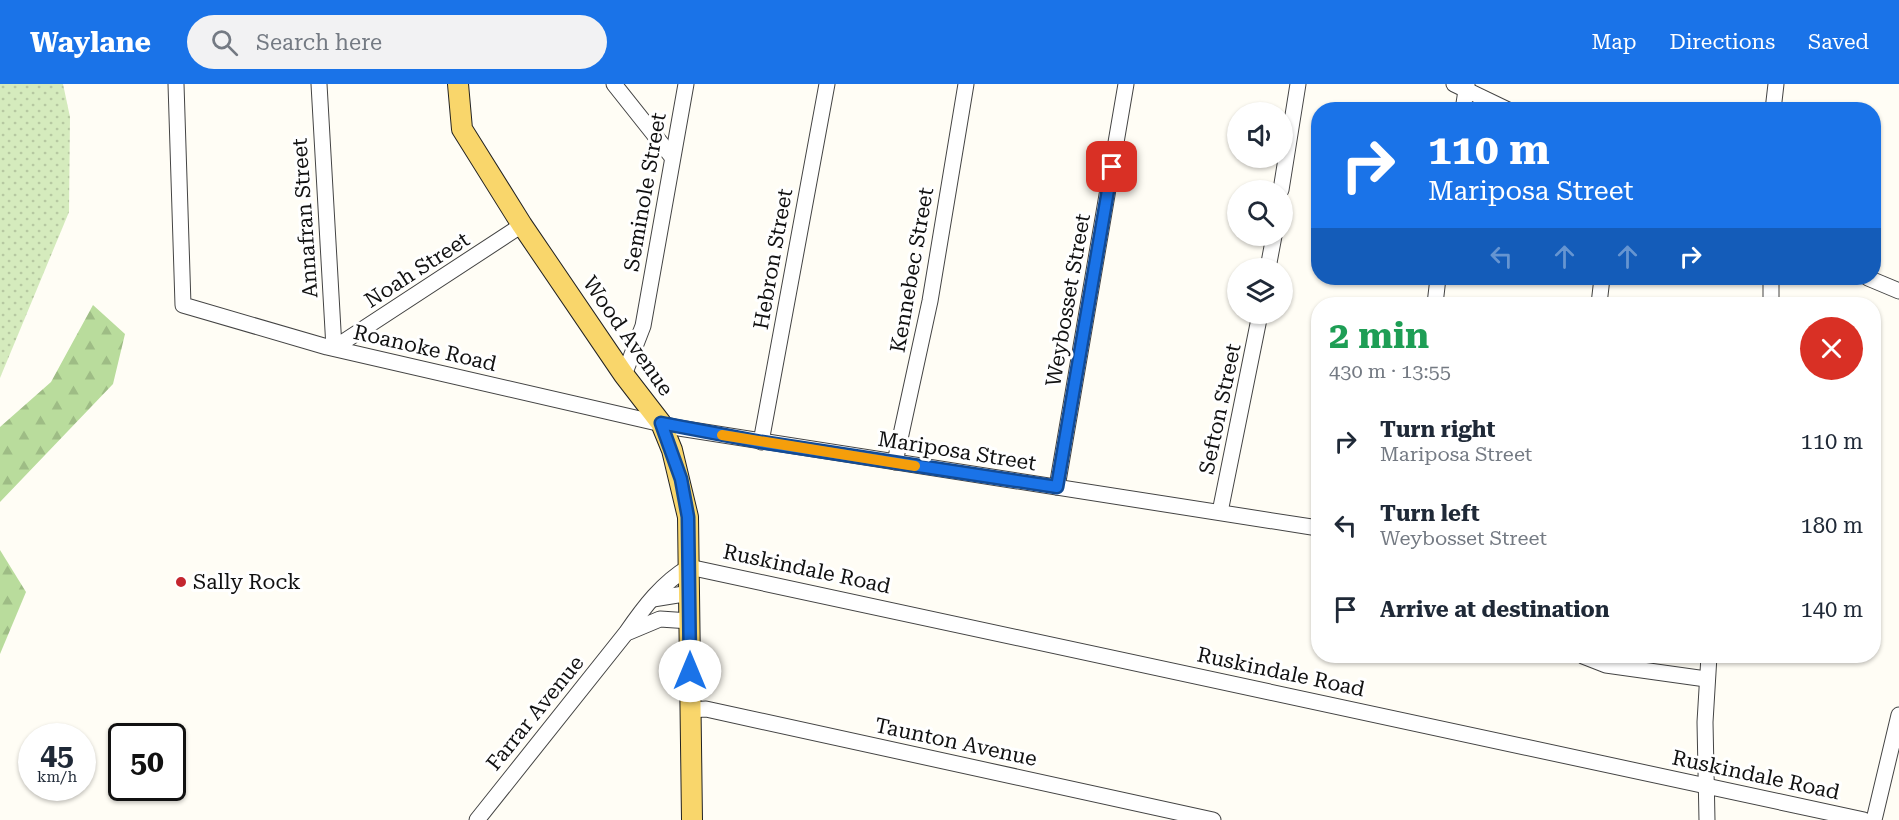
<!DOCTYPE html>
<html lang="en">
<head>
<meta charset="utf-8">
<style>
  body { margin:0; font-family:"Roboto Serif",serif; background:#f2f2f3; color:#1f2937; height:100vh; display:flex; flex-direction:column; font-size:22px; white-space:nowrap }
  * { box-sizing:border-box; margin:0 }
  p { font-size:20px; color:#747a83 }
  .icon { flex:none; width:33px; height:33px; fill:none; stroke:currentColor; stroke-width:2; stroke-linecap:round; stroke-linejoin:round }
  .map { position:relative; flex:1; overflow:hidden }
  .sheet { position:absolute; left:1311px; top:213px; width:570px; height:366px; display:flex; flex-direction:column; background:#fff; border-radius:24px; box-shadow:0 2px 4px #0004 }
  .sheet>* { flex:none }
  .top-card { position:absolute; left:1311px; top:18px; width:570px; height:183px; border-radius:24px; box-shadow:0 2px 4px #0004; background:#1a73e8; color:#fff; overflow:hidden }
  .controls { position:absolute; left:1227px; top:18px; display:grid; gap:12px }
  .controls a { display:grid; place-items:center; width:66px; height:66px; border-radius:50%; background:#fff; box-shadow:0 2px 4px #0004; font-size:30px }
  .speed { position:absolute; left:18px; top:639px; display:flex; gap:12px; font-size:30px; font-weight:700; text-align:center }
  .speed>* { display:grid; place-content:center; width:78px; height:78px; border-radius:50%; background:#fff; box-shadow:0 2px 4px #0004; line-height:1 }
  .speed small { font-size:15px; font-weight:400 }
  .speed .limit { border:3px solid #111; border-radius:9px; background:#fff; color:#111 }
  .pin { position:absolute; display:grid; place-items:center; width:51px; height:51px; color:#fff; margin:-26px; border-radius:12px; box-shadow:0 3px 9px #0006 }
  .me { position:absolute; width:66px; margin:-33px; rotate:0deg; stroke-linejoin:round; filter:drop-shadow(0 0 4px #0008) }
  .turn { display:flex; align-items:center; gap:21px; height:126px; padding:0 18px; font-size:27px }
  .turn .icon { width:78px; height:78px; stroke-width:2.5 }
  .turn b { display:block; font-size:42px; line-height:51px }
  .lanes { display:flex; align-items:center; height:57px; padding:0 18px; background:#0003; justify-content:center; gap:30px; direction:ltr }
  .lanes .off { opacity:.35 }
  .round { display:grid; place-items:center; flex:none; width:63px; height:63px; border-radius:32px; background:#f2f2f3 }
  .headline { display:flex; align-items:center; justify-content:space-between; height:102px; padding:0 18px }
  h1 { font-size:36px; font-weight:700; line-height:45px; color:#1e9e55 }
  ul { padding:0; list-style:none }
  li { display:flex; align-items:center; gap:18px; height:84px; padding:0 18px }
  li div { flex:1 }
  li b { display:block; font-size:22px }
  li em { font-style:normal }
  header { display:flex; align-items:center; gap:36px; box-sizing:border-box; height:84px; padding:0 30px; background:#1a73e8; color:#fff }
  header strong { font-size:28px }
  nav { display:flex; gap:33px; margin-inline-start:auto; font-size:21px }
  .search { width:420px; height:54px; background:#f2f2f3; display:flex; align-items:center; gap:15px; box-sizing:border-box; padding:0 21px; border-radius:33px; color:#747a83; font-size:22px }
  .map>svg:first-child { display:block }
  .grass { fill:url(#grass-dots) }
  .forest { fill:url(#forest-firs) }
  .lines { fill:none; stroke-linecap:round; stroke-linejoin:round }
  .minor-casing { stroke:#444; stroke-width:17 }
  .major-casing { stroke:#222; stroke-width:22 }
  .minor { stroke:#fff; stroke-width:15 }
  .major { stroke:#f9d66b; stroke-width:20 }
  .route-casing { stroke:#114b97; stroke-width:15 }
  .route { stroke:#1a73e8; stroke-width:10 }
  .slow { stroke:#f59e0b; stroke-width:10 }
  .poi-dot { fill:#c4262e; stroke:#fff; stroke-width:2 }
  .labels { text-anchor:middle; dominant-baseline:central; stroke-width:6; stroke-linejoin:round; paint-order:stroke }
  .street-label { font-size:21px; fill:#111; stroke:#fff }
  .poi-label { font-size:21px; fill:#111; stroke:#fff; text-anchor:start }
</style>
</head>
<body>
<header>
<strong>Waylane</strong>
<div class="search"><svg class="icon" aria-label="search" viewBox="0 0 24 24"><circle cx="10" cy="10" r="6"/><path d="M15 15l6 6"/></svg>Search here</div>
<nav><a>Map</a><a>Directions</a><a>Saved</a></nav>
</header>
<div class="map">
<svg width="1899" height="736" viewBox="0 0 1899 736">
  <defs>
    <pattern id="grass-dots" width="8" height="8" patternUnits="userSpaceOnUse" patternTransform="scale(1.5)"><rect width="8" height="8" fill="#d5ebbd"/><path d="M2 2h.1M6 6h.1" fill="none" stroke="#b6c8a1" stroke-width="1.8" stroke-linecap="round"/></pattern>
    <pattern id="forest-firs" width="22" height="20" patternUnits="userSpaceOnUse" patternTransform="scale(1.5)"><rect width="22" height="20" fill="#b9dc9c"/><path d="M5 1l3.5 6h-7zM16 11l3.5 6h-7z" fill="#9ebc85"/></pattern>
  </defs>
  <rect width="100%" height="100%" fill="#fffdf5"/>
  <path class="grass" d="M0,0h63l7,33 -1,95 -69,166z"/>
  <g class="forest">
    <path d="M93,221l32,29 -12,50 -113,118v-75l51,-45z"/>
    <path d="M0,466l26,42 -26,62z"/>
  </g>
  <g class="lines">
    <g class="minor-casing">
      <g id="minor">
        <path d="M176,0l7,221 144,42 352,81 639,100"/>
        <path d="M319,0l15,264 188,-123"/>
        <path d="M614,0l58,73"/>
        <path d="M1454,0l54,26"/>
        <path d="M1463,26l4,-26"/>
        <path d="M1773,26l3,-26"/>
        <path d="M1281,106l17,-106"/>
        <path d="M1268,184l6,-32"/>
        <path d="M1771,194v26"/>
        <path d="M1868,194l31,13"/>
        <path d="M1435,220l3,-26"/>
        <path d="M1599,220l3,-26"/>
        <path d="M624,291l19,-49 43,-242"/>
        <path d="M761,358l66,-358"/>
        <path d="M895,378l35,-161 36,-217"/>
        <path d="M1057,403l69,-403"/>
        <path d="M1220,428l40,-198"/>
        <path d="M653,515l37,-6"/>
        <path d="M629,548l31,-13 30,2"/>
        <path d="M1583,572l23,9 100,14"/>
        <path d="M690,626l16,-1 507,111"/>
        <path d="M477,736l149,-187c18,-26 36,-50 63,-66l1175,253"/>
        <path d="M1707,736l-2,-98 4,-66"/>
        <path d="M1874,736l25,-105"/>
      </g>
    </g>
    <g class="major-casing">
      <path id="major" d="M458,0l4,45 60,96 102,150 37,48 11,27 16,67 4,303"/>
    </g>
    <use href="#minor" class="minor"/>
    <use href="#major" class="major"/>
  </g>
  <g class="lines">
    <g class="route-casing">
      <path id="route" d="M690,587l-2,-154 -7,-38 -20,-56 100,19 296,45 55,-320"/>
    </g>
    <use href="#route" class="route"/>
    <path class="slow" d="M722,351l193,31"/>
  </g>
  <circle class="poi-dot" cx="181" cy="498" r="6"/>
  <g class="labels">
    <g class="street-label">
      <text transform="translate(645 108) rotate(-80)">Seminole Street</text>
      <text transform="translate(305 134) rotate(-94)">Annafran Street</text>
      <text transform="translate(773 175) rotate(-80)">Hebron Street</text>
      <text transform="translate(417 186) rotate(-33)">Noah Street</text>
      <text transform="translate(912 186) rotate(-80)">Kennebec Street</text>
      <text transform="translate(1068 216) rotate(-80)">Weybosset Street</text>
      <text transform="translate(628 252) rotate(55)">Wood Avenue</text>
      <text transform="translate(425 264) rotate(13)">Roanoke Road</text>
      <text transform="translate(1220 325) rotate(-78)">Sefton Street</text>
      <text transform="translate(957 367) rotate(9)">Mariposa Street</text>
      <text transform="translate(807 485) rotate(12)">Ruskindale Road</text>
      <text transform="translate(1281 588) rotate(12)">Ruskindale Road</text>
      <text transform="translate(535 629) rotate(-51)">Farrar Avenue</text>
      <text transform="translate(956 658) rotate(12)">Taunton Avenue</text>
      <text transform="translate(1756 691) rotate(12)">Ruskindale Road</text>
    </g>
    <g class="poi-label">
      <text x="193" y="498">Sally Rock</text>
    </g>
  </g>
</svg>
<div class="controls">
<a><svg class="icon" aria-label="sound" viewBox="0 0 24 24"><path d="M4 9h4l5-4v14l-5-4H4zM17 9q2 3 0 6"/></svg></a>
<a><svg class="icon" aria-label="search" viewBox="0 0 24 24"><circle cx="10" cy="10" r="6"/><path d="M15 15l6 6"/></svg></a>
<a><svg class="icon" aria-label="layers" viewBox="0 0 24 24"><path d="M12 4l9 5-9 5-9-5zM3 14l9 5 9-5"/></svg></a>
</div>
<div class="speed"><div>45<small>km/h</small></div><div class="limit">50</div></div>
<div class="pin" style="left:1112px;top:83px;background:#d93025"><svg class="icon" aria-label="arrive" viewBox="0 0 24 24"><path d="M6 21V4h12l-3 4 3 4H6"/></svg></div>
<svg class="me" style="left:690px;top:587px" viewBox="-20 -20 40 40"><circle r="19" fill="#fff"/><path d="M0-13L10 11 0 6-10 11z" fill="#1a73e8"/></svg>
<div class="top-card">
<div class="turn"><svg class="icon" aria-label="right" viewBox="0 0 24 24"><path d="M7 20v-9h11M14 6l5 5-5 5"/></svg><div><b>110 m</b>Mariposa Street</div></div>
<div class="lanes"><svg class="icon off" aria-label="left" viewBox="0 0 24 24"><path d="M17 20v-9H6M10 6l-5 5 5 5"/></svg><svg class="icon off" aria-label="ahead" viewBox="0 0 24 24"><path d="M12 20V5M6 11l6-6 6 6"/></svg><svg class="icon off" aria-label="ahead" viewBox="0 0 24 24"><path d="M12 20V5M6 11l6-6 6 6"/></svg><svg class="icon" aria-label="right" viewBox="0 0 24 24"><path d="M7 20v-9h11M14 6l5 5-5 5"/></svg></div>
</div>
<section class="sheet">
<div class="headline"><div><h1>2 min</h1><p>430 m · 13:55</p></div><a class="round" style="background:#d93025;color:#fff"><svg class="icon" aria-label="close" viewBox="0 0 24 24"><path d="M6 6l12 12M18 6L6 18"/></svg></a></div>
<ul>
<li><svg class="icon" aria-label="right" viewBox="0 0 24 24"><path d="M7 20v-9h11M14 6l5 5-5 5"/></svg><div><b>Turn right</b><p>Mariposa Street</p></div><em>110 m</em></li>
<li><svg class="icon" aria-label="left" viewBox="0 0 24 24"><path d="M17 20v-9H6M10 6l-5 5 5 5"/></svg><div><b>Turn left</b><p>Weybosset Street</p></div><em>180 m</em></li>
<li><svg class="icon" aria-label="arrive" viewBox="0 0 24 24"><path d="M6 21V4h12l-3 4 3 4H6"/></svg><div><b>Arrive at destination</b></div><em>140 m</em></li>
</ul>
</section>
</div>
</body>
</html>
